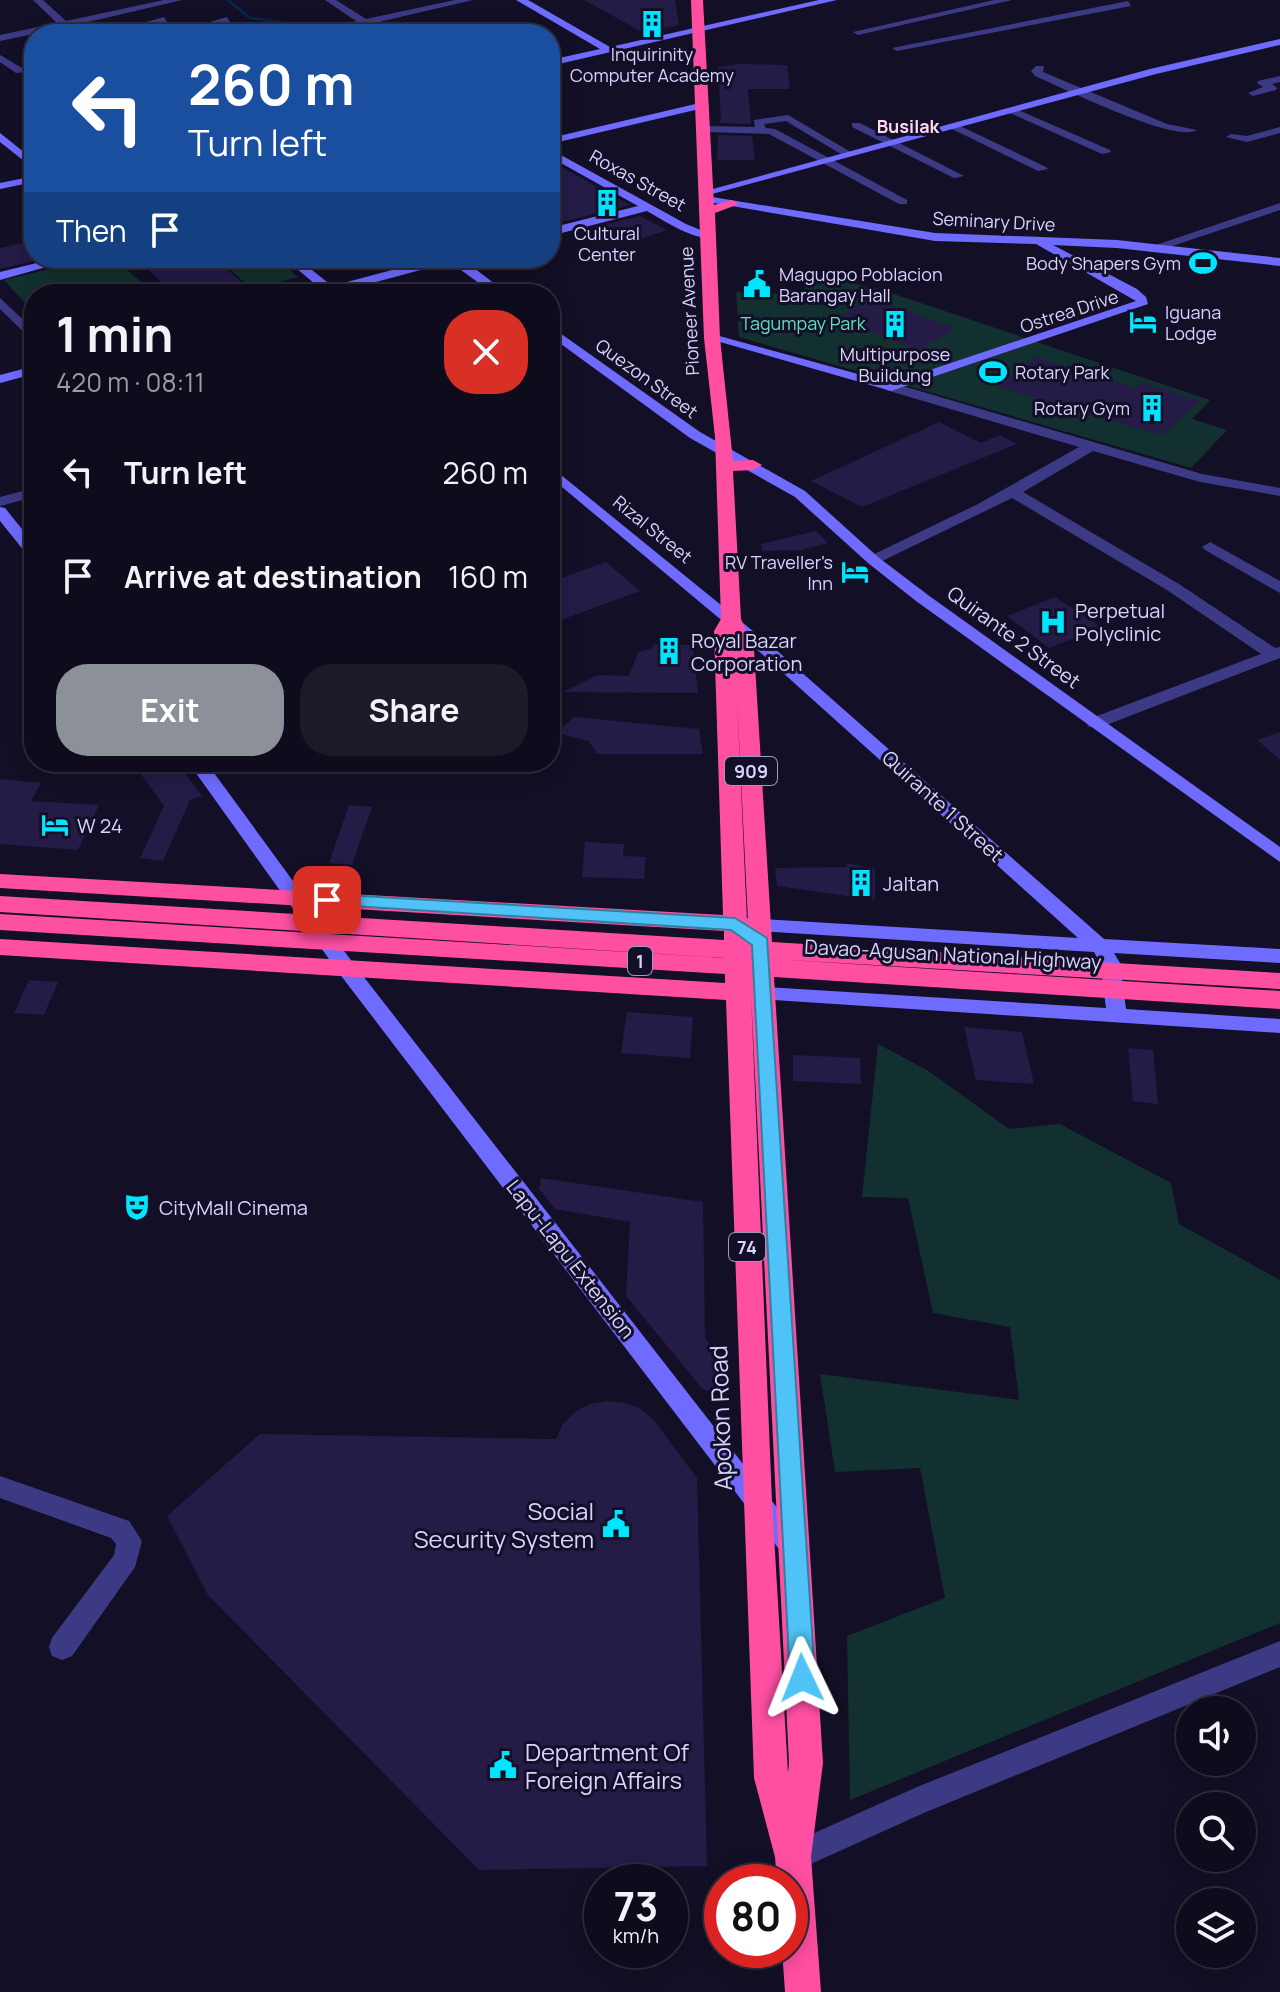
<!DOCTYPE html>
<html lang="en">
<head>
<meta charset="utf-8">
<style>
  body { margin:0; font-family:Manrope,sans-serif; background:#1c1929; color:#f1f3f6; height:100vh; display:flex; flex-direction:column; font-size:30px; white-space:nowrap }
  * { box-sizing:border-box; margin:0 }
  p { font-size:26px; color:#9b9ba3 }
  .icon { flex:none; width:44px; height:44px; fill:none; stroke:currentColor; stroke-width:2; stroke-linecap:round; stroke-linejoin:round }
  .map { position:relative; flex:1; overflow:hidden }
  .panel { position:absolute; left:24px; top:284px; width:536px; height:488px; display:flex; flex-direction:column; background:#0e0b1c; border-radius:32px; box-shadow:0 4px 20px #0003,0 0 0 2px #2e2b3b }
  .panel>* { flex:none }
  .guide { position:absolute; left:24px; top:24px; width:536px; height:244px; border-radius:32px; box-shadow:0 4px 20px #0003,0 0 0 2px #2e2b3b; background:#1a4fa0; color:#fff; overflow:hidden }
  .buttons { position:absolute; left:1176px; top:1696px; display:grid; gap:16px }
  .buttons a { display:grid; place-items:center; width:80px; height:80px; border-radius:50%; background:#0e0b1c; box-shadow:0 4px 20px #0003,0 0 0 2px #2e2b3b; font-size:40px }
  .speed { position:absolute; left:584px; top:1864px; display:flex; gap:16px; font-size:40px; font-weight:700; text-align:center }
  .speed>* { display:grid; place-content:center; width:104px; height:104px; border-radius:50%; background:#0e0b1c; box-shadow:0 4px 20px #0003,0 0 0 2px #2e2b3b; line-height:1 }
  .speed small { font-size:20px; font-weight:400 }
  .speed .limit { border:12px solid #d22; background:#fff; color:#111 }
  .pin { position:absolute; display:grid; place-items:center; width:68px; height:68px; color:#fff; margin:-34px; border-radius:16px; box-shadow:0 4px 12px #0006 }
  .me { position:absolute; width:88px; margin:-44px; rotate:358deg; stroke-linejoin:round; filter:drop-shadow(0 0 6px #0008) }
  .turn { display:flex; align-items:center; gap:28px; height:168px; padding:0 32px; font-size:36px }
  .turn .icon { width:104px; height:104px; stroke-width:2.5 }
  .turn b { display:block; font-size:56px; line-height:68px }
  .then { display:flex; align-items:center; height:76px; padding:0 32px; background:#0003; gap:16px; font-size:30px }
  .round { display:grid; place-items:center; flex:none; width:84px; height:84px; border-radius:32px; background:#1c1929 }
  .head { display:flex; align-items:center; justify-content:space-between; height:136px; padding:0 32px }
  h1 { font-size:48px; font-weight:700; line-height:60px }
  .primary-button { display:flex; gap:16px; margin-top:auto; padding:16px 32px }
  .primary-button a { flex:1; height:92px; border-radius:32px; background:#8c9099; color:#fff; font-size:32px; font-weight:700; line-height:92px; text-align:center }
  .primary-button a+a { background:#1c1929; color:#f1f3f6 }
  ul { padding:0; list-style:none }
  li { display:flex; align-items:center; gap:24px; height:104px; padding:0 32px }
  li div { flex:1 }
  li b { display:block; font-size:30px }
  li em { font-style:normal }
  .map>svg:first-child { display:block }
  .green { fill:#12302f }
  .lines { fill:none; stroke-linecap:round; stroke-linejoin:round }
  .stream { stroke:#0c2248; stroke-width:3 }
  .building { fill:#241b47 }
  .street { fill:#3d3a85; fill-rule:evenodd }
  .secondary { fill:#6f6bff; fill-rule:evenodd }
  .highway { fill:#ff4fa3; fill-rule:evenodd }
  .route { fill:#4fc3f7; stroke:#337fa1; stroke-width:2 }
  .labels { text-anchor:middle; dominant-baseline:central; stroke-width:6; stroke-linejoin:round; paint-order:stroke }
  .far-poi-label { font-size:18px; fill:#d9d4ff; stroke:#130f26 }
  .far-neighbourhood-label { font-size:18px; font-weight:bold; fill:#ffd6f0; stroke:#130f26 }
  .far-street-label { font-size:18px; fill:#d9d4ff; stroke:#130f26 }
  .far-park-label { font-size:18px; fill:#5fe0c0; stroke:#130f26 }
  .shield { fill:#130f26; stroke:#9e99be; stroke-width:2 }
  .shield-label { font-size:18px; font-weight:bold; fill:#d9d4ff }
  .poi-label { font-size:20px; fill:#d9d4ff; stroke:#130f26; text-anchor:start }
  .street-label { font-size:20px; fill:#d9d4ff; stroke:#130f26 }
  .near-street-label { font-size:24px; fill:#d9d4ff; stroke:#130f26 }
  .near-poi-label { font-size:24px; fill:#d9d4ff; stroke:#130f26; text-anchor:end }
</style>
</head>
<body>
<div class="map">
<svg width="1280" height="1992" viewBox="0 0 1280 1992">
  <rect width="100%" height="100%" fill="#130f26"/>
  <g class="green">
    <path d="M94,258h21l38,36h-119v19l-30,-33z"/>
    <path d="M217,258h59l22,19 -46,12z"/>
    <path d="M828,276l43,12 -19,13 24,-13 334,112 -18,19 35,11 -36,38 -452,-131 -3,-45 57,2z"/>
    <path d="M878,1044l49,26 82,59 51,-5 111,59 8,41 101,56v343l-430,177 -3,-164 98,-38 -25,-130 -85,4 -15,-98 199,26 -9,-73 -77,-14 -25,-115 -46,-1z"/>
  </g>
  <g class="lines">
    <path class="stream" d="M228,0l22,18 35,5"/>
  </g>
  <g class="building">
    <path d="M584,0h91l4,25 -37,7z"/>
    <path d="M738,64l49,1 3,24h-42l3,35 -32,-1 2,-6 -3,-50z"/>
    <path d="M718,135l34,1 3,24h-38z"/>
    <path d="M550,161l6,3 74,41 -80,20z"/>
    <path d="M640,216l27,14 -29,10 -19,-10 -7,2 -12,-6z"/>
    <path d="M26,242l8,9v7l8,1 -42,10v-21z"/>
    <path d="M136,258h79l34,31 -21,5h-54z"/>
    <path d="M872,298l84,30 -37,22 -84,-31z"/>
    <path d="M1035,357l101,31 6,-5 58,18 -38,34 -164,-48z"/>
    <path d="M939,422l42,21 19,-8 17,9 -155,63 -51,-26z"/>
    <path d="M816,531l12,12 -27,7 -39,1 -1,-7z"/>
    <path d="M606,562l34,29 -90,33v-42z"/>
    <path d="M1055,597l46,30 -52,21 -42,-32z"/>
    <path d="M653,644l40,1 5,48 -135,-1 35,-17 31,1 9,-24 14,-3z"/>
    <path d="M574,717l125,12 4,25h-106l-8,-13 -33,-8z"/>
    <path d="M1280,732v28l-23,-20z"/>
    <path d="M132,762h44l26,34 -12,4 -27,61 -23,-3 24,-52z"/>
    <path d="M0,779l41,4 -10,18 68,4 -21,45 -78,-6z"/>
    <path d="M349,805l23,2 -20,58 -23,-2z"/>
    <path d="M585,842l39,2 -1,12 23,1 -2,22 -62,-2z"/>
    <path d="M847,863l28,6v31l-98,-14 -2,-18 72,-1z"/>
    <path d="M29,980l29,2 -14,33 -30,-2z"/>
    <path d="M627,1012l66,5 -3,41 -69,-5z"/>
    <path d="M964,1027l58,5 12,52 -58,-4z"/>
    <path d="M1128,1048l25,2 5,54 -25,-3z"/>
    <path d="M793,1055l67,3 1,26 -68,-3z"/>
    <path d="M541,1178l162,24 2,135 19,32 1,10 -7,10 -12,2 -5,-4 -75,-91 4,-74 -75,-13 -16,-20z"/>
    <path d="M607,1401l18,2 16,6 13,11 43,58 10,388 -228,4 -271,-275 -41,-79 93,-82 296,5 7,-15 12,-12 15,-8z"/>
  </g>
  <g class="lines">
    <g class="street">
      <path d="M33,0h10l23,21 98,-21h18l-111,26 4,4 -5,3 -8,-5 -62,13v-6l57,-12z"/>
      <path d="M325,0h11l30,19 89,-19h18l-133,31 3,3h-10l-4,-5 27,-8z"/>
      <path d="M994,0h18l-154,35 -5,-3z"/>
      <path d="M1128,1l3,5 -234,45 -5,-3z"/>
      <path d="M164,17l3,5 -41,10 -5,-3z"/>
      <path d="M227,17l3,5 -46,12h-16z"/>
      <path d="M0,55l22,13 12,-3v6l-18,2 -16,-11z"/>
      <path d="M1036,66h8l-1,6 124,52 30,6c-21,14 -134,-42 -162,-54l-4,-5z"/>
      <path d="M1280,76v6l-8,2 5,4 -1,2 -23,6 -5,-3 15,-6 -6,-4 1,-2z"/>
      <path d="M1014,108l96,42 1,2 -9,2 -92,-41 -1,-2z"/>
      <path d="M788,115l66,39 -10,2 -58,-35 -22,3 2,4 9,1 132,71v4h-8l-130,-70 -64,-2 -5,-3 5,-3 50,1 -1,-7z"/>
      <path d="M852,123h8l104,53 -10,2 -102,-51z"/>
      <path d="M956,124l90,43 2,2 -10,2 -86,-42v-4z"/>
      <path d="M1280,127v6l-33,9 -21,-5 5,-3 16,2z"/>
      <path d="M1280,203v7l-120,40 -10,-3z"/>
      <path d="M0,298l34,32v12l-34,-33z"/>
      <path d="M886,384h10l306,90 78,14v8l-80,-14 -107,-31 -70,41 156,92 96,64 5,-1v11l-179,69h-12l-3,-4 3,-4 172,-65 -94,-64 -155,-92 -134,65h-10v-6l110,-53 101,-57 -193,-57z"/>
      <path d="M34,488v9l-34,9v-9z"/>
      <path d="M1210,542l70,39v12l-75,-43 -3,-3z"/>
      <path d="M0,1476l129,45 13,20 -7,26 -63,89 -10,4 -10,-4 -3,-9 3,-9 62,-83 2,-11 -5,-6 -111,-40z"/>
      <path d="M1280,1641v26l-354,145 -133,60 -10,-5 -5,-10 5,-10 134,-60z"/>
    </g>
    <g class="secondary">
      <path d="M516,0h12l82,47 209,-47h18l-287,66v-6l50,-11z"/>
      <path d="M1280,39v6l-124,29 -444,120 -10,-2 448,-123z"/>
      <path d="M704,102l5,3 -1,2 -158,37v-6z"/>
      <path d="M0,133l34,27v9l-34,-27z"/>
      <path d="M550,149l136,75 29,12c-14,9 -54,-17 -68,-25l-97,25v-8l88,-22 -88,-49z"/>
      <path d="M34,176v6l-34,7v-6z"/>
      <path d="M712,197l223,36 182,7 163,18v8l-163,-18 -64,-3 84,44 9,8 2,7 -257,87 -185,-53 6,-4 179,49 245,-82 -100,-57 -101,-3 -227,-39 -2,-2z"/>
      <path d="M57,258h21l-78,22v-8z"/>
      <path d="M284,258h13l35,28 105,-28h24l47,36h-14l-44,-32 -111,30 1,2h-29l10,-5z"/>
      <path d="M550,326l150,106 105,59 73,66 50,38 352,252v15l-364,-261 -48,-38 -73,-66 -105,-59 -140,-102z"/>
      <path d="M34,366v8l-34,9v-8z"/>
      <path d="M550,466l224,182 330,291 176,10v14l-166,-10 6,10 6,46 154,10v14l-537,-35 -3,-5 10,-7 356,22 -6,-45 -6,-11 -354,-22 -3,-5 3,-5 7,-2 331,20 -316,-284 -212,-177z"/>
      <path d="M0,507l5,1 29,36v15l-5,-2 -29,-36z"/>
      <path d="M188,762h18l147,201 450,578 4,8 -4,8 -9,4 -9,-4 -446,-584z"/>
    </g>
    <path class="highway" d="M691,0h12l11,205 18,-5 7,4 -24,9 5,125 13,123 20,-1 9,5 -9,5 -20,1 8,148 13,30 18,293 508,31v16l-507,-30 507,32v18l-506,-32 49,786 -12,94 10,135h-36l-3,-42h8v-68h-13l-2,-25 -21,-79 -28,-778 -726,-45v-16l725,44v-9l-725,-44v-16l725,44 -725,-46v-16l724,44v-9l-724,-43v-14l723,41 -9,-284 7,-12 -6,-182 -11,-99zM737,698l11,224 -1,-1zM751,995l38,768 -1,10 -16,-272z"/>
  </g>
  <path class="route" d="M327,894l408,24 32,20 48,740 -4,8 -9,4 -8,-4 -4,-8 -38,-733 -21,-15 -410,-26 -2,-4z"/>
  <defs>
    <g id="building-bare" transform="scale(2.16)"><path d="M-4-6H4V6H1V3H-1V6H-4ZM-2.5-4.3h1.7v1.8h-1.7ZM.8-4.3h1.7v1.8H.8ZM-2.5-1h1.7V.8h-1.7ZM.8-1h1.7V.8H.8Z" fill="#00e5ff" stroke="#130f26" stroke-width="2.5" paint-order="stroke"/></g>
    <g id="stadium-bare" transform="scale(2.16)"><path d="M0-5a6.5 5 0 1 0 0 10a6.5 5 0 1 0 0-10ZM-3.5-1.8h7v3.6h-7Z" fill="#00e5ff" stroke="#130f26" stroke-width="2.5" paint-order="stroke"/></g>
    <g id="civic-bare" transform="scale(2.16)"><path d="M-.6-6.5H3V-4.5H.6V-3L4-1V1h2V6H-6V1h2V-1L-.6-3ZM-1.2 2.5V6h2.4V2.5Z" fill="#00e5ff" stroke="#130f26" stroke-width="2.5" paint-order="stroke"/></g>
    <g id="hotel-bare" transform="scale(2.16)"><path d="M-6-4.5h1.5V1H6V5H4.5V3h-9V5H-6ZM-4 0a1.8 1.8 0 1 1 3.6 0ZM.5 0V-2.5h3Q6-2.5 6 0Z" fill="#00e5ff" stroke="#130f26" stroke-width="2.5" paint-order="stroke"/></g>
    <g id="hospital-bare" transform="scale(2.16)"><path d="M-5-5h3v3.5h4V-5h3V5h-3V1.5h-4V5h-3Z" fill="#00e5ff" stroke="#130f26" stroke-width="2.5" paint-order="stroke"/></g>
    <g id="theatre-bare" transform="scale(2.16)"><path d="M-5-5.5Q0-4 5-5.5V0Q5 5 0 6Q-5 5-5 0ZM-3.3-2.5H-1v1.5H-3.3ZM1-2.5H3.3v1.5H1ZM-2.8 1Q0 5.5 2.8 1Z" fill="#00e5ff" stroke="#130f26" stroke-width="2.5" paint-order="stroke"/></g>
  </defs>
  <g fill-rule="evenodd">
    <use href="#building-bare" x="652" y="24"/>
    <use href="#building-bare" x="607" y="203"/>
    <use href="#stadium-bare" x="1203" y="263"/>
    <use href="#civic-bare" x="757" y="284"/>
    <use href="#hotel-bare" x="1143" y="322"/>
    <use href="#building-bare" x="895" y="324"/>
    <use href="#stadium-bare" x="993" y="372"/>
    <use href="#building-bare" x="1152" y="408"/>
    <use href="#hotel-bare" x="855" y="572"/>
    <use href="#hospital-bare" x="1053" y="622"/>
    <use href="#building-bare" x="669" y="651"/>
    <use href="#hotel-bare" x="55" y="825"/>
    <use href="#building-bare" x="861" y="883"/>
    <use href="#theatre-bare" x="137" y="1207"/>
    <use href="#civic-bare" x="616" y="1524"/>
    <use href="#civic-bare" x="503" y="1765"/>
  </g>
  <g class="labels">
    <g class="far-poi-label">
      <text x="652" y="54">Inquirinity<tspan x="652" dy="21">Computer Academy</tspan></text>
      <text x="607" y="233">Cultural<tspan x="607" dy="21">Center</tspan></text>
      <text x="1181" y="263" text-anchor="end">Body Shapers Gym</text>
      <text x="779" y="274" text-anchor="start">Magugpo Poblacion<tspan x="779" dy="21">Barangay Hall</tspan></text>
      <text x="1165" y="312" text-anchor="start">Iguana<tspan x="1165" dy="21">Lodge</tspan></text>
      <text x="895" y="354">Multipurpose<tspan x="895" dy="21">Buildung</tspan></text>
      <text x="1015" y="372" text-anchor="start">Rotary Park</text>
      <text x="1130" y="408" text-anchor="end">Rotary Gym</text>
      <text x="833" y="562" text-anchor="end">RV Traveller's<tspan x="833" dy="21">Inn</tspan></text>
    </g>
    <g class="far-neighbourhood-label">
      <text x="908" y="126">Busilak</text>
    </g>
    <g class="far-street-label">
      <text transform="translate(638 180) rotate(29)">Roxas Street</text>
      <text transform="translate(994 221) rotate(3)">Seminary Drive</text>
      <text transform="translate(689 311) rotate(-93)">Pioneer Avenue</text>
      <text transform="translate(1069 311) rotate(-18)">Ostrea Drive</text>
      <text transform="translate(647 378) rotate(36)">Quezon Street</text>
      <text transform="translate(653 529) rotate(39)">Rizal Street</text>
    </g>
    <g class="far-park-label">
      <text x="803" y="323">Tagumpay Park</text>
    </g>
    <g class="shield">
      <rect x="725" y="757" width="52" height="28" rx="6"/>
      <rect x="628" y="947" width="24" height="28" rx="6"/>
      <rect x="729" y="1233" width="36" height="28" rx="6"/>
    </g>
    <g class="shield-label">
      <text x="751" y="771">909</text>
      <text x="640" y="961">1</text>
      <text x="747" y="1247">74</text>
    </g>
    <g class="poi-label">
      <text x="1075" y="610">Perpetual<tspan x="1075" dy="23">Polyclinic</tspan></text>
      <text x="691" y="640">Royal Bazar<tspan x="691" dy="23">Corporation</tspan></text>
      <text x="77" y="825">W 24</text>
      <text x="883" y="883">Jaltan</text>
      <text x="159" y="1207">CityMall Cinema</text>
    </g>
    <g class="street-label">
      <text transform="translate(1014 637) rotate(36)">Quirante 2 Street</text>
      <text transform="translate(943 806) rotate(42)">Quirante 1 Street</text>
      <text transform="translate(953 954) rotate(3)">Davao-Agusan National Highway</text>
      <text transform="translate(571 1259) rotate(52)">Lapu-Lapu Extension</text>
    </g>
    <g class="near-street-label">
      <text transform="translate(720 1418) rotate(-92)">Apokon Road</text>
    </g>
    <g class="near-poi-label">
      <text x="594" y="1510">Social<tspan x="594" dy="28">Security System</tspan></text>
      <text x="525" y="1751" text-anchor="start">Department Of<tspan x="525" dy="28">Foreign Affairs</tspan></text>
    </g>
  </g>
</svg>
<div class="buttons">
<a><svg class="icon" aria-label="sound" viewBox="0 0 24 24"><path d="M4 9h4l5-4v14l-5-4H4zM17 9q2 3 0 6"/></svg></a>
<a><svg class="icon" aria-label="search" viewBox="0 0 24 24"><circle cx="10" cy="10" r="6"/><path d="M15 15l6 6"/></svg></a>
<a><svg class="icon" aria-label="layers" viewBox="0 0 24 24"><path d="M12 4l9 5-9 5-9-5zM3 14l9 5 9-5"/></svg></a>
</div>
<div class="speed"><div>73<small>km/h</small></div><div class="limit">80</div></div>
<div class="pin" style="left:327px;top:900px;background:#d93025"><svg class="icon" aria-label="arrive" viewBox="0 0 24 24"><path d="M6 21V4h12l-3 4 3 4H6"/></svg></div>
<svg class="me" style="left:802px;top:1678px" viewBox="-20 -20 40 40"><path d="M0-17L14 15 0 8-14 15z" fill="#4fc3f7" stroke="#fff" stroke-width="4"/></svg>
<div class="guide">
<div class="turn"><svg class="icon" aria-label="left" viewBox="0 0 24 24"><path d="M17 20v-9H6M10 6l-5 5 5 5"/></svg><div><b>260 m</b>Turn left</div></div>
<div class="then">Then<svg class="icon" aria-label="arrive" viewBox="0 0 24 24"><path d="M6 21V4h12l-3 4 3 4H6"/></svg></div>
</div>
<section class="panel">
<div class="head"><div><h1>1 min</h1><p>420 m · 08:11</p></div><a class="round" style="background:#d93025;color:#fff"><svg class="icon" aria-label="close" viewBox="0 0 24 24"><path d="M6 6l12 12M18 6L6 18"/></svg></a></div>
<ul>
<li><svg class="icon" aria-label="left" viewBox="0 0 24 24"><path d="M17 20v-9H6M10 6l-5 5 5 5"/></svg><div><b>Turn left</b></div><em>260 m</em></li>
<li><svg class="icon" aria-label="arrive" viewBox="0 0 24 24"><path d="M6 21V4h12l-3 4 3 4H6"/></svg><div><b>Arrive at destination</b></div><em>160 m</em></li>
</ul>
<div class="primary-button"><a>Exit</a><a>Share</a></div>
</section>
</div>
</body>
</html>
